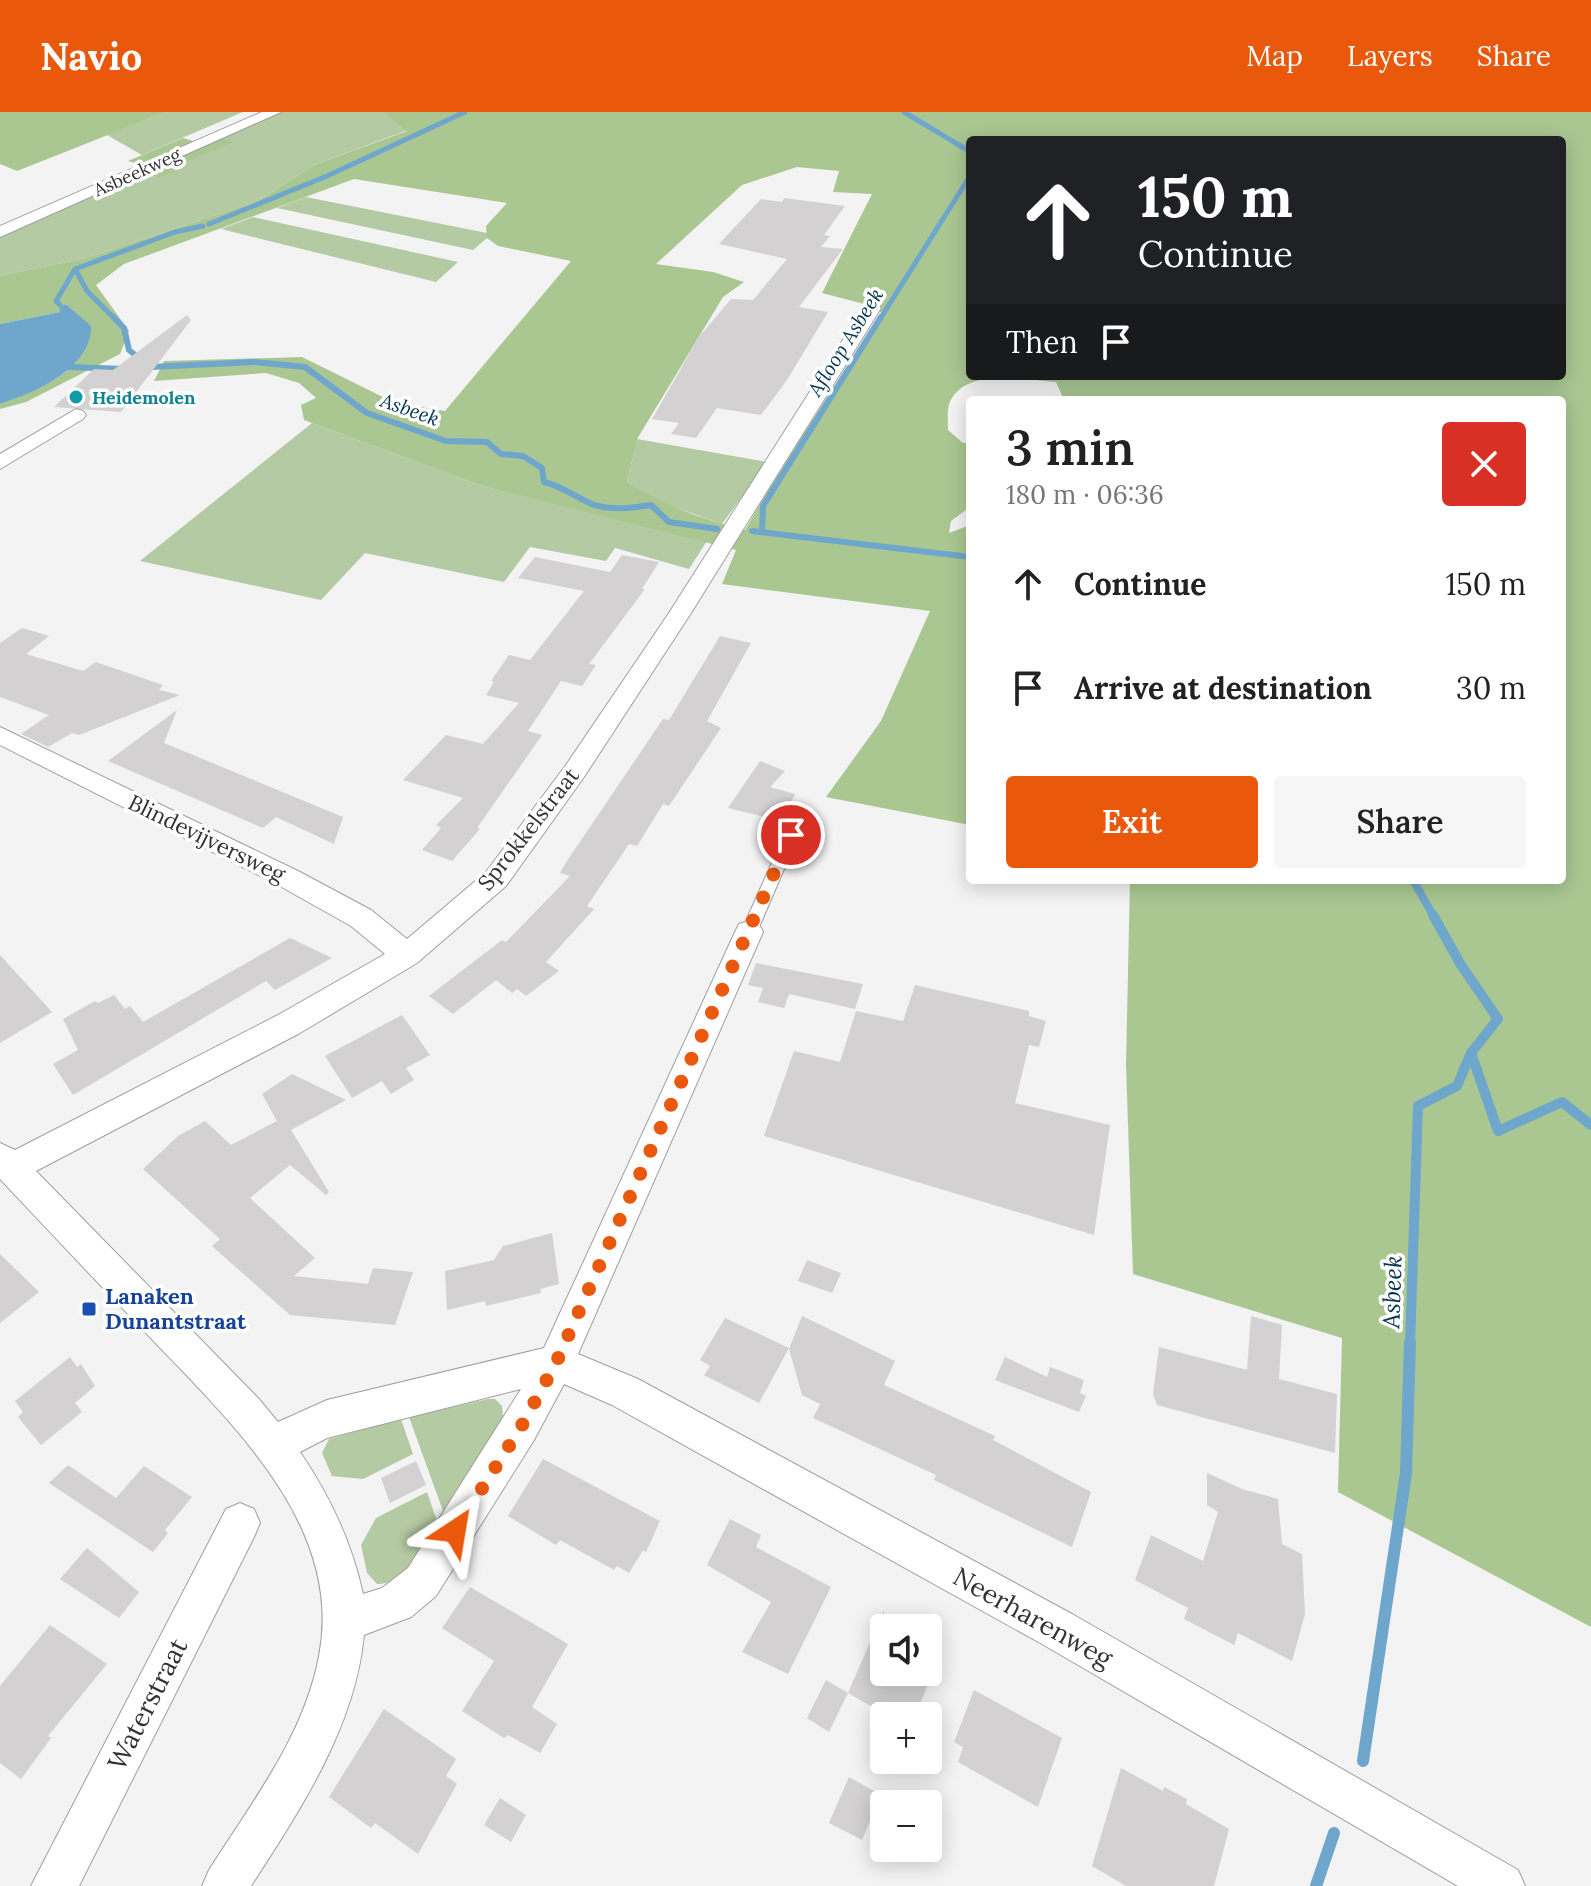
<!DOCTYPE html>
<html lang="en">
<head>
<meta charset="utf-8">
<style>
  body { margin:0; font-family:Lora,serif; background:#f6f6f6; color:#222; height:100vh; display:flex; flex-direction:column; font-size:30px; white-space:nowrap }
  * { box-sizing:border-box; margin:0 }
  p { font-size:26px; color:#767676 }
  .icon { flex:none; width:44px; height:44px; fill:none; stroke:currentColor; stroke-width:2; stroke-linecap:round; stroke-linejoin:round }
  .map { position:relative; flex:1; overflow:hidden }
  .details { position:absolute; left:966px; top:284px; width:600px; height:488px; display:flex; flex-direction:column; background:#fff; border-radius:8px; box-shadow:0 4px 20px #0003 }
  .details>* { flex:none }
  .guide { position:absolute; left:966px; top:24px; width:600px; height:244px; border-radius:8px; box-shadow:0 4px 20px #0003; background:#202124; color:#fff; overflow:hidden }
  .controls { position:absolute; left:870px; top:1502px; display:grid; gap:16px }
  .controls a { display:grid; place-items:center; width:72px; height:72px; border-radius:8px; background:#fff; box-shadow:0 4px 20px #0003; font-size:40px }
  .pin { position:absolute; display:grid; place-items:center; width:68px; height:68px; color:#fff; margin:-34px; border:4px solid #fff; border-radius:50%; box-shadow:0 2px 8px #0007 }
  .me { position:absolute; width:88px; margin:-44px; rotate:33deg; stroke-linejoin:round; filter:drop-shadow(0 0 6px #0008) }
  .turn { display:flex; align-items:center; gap:28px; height:168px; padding:0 40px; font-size:36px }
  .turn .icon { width:104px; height:104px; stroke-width:2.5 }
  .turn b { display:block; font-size:56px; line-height:68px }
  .then { display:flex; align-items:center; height:76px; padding:0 40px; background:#0003; gap:16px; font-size:30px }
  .round { display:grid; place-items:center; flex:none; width:84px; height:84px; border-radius:8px; background:#f6f6f6 }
  .headline { display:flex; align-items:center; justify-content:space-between; height:136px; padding:0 40px }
  h1 { font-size:48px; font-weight:600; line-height:60px }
  .button { display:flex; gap:16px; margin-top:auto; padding:16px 40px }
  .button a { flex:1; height:92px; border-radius:8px; background:#ea580c; color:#fff; font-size:32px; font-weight:600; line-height:92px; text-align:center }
  .button a+a { background:#f6f6f6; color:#222 }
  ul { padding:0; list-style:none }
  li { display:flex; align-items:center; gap:24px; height:104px; padding:0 40px }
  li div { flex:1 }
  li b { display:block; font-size:30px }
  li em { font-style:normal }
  header { display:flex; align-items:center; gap:48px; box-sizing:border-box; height:112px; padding:0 40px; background:#ea580c; color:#fff }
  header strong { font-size:38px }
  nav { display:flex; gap:44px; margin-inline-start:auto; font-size:28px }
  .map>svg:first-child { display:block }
  .green { fill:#b4caa2 }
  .forest { fill:#aac792; fill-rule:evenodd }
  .water { fill:#6fa6cb }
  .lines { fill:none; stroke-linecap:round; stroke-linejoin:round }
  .stream-far4 { stroke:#6fa6cb; stroke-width:5 }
  .stream-far3 { stroke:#6fa6cb; stroke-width:6 }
  .stream-far2 { stroke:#6fa6cb; stroke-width:8 }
  .stream-far1 { stroke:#6fa6cb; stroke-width:10 }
  .stream { stroke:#6fa6cb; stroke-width:12 }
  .building { fill:#d3d1d1 }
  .lane-casing { stroke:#9f9fa0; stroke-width:2 }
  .street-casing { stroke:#9f9fa0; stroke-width:2 }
  .lane { fill:#fff; fill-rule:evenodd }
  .street { fill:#fff; fill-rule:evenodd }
  .route { stroke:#ea580c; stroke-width:14; stroke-dasharray:0 25.2 }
  .culture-dot { fill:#0f9aa8; stroke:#fff; stroke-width:3 }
  .transit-dot { fill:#1a4fb4; stroke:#fff; stroke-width:3 }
  .labels { text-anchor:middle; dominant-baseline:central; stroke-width:7; stroke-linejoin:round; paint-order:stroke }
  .far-street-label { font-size:18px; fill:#323232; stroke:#fff }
  .far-culture-label { font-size:18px; font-weight:bold; fill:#0d838f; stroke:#fff; text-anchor:start }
  .far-water-label { font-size:20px; font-style:italic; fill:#06354f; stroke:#fff }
  .street-label { font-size:22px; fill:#323232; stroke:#fff }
  .transit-label { font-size:22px; font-weight:bold; fill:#164399; stroke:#fff; text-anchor:start }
  .water-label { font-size:24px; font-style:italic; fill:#06354f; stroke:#fff }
  .near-street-label { font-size:26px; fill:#323232; stroke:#fff }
</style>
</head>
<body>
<header>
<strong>Navio</strong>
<nav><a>Map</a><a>Layers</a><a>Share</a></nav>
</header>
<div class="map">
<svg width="1591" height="1774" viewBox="0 0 1591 1774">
  <rect width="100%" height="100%" fill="#f3f3f4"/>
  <g class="green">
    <path d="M166,0h77l-101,43 -35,-20z"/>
    <path d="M282,0h101l25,18 -94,35 -56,36 -172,57 -86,18v-41l142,-62 17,5 14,-6 -5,-3 64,-27 -10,-4z"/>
    <path d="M306,85l181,36v5l-14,12 -196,-42z"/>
    <path d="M253,105l205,45 -22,20 -215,-53z"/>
    <path d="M312,311l170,63 225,55 -18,28 -74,-21 -9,13 -76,-14 -26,35 -139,-29 -44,47 -181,-39z"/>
    <path d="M637,327l130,23 -45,62 -65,-23 -30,-19z"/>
    <path d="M488,1287h7l7,7 1,11 -60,94 -34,-94z"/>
    <path d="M401,1307l12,35 -50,25 -31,-3 -10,-23 7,-14z"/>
    <path d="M427,1380l10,29c-13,21 -31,65 -60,63l-10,-11 -6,-28 15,-27z"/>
  </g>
  <g class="forest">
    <path d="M0,0h166l-149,59 -17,-7z"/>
    <path d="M383,0h1208v1515l-253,-135 4,-154 -209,-64 -7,-210 4,-184h432v-480h-498l-8,-18c-30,-2 -92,-16 -107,22 -2,7 -1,18 -1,26l15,13 7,-1v65l-19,14 -2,12 21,-8v300l-144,-28 55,-76 49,-110 -208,-27 14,-34 -254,-64 -170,-63 -8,-3 -3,-15 15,-7 -17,-15 -33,-10 -112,8 10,-20 138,-4 93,46 50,8 126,-150 -73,-15 -11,-8 -1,-12 21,-23 -153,-24 -230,85 -28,21 33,46 -9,23 -94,48 -26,7v-5c34,-12 92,-34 90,-78l-23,-21 -7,7 -60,12v-48l86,-18 172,-57 56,-36 93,-34zM970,28h592v236h-592zM797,55l42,4 -6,21 39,2 -50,99 46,12 14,8 -104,160 -33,57c-43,-11 -80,-24 -118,-48l10,-43 86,-142 21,-15 -31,-10 -57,-8 86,-79z"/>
    <path d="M183,26l23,7 16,-7 12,4 -65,27 6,3 -16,6 -17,-5 9,-5 -23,-7z"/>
  </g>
  <path class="water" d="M60,193h7l24,21c1,43 -57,67 -91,78v-80l60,-12z"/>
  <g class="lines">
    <g class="stream-far4">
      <path d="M904,0l65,39"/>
      <path d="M209,112l118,-48 138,-64"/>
      <path d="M60,193l-4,-4 19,-32"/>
      <path d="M115,207l-28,-28 -12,-22 100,-37 28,-6"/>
      <path d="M880,207l90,-143"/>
    </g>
    <g class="stream-far3">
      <path d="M113,205l11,11 5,22 21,17 105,-5 50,5 62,46 79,28 41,1 14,12 22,2 19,12 2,14c18,4 31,15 48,22 19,7 40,4 59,1l18,17 48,7"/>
      <path d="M69,255l57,2"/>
      <path d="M752,419l218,26"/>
      <path d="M762,420l1,-26 118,-189"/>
    </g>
    <path class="stream-far2" d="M1413,768l21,37"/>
    <g class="stream-far1">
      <path d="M1471,941l27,78 64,-29 29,23"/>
      <path d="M1410,1232l8,-238 39,-20 14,-33 27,-34 -37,-54 -28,-50"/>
    </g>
    <g class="stream">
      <path d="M1363,1649l43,-288 4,-131"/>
      <path d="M1316,1774l18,-53"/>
    </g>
  </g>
  <g class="building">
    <path d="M784,86l61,8 -21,29 6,1 -9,11 22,2 -44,58 29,5 -41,68 -26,35 -44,-7 -21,30 -25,-4 8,-11 -27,-4 47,-82 32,-38 22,1 34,-41 -68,-15 42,-45 21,3z"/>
    <path d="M187,203l4,5 -70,92 -67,-5 40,-38 19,1z"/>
    <path d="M622,443l37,7 -17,27h3l-56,75 7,1 -14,21 -21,-5 -33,50 14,4 -65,93 3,1 -28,32 -30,-11 19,-22 -5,-3 27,-27 -60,-18 43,-45 37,9 36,-41 -33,-8 8,-13 -3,-1 18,-26 21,5 54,-69 -66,-13 17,-21 75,15z"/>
    <path d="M22,516l27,8 -23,18 57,17 13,-9 67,23 -4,5 21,5 -101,40 -7,-2 -24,14 -27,-13 28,-19 -49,-18v-54z"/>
    <path d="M720,524l31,7 -44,78 14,7 -52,78 -6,-2 -26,42 -8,-2 -42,62 7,3 -48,53 13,9 -33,25 -9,-7 -5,4 -16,-13 -43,34 -24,-18 73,-56 4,2 64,-66 -10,-3 7,-12 96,-142 6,1z"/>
    <path d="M177,598l-13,33 179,74 -9,27 -58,-27 -13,11 -155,-67z"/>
    <path d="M760,649l25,10 -15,16 25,7 -13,27 -54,-13z"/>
    <path d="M290,826l42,20 -57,32 -9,-9 -193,114 -20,-31 25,-14 -15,-31 32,-18 3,2 16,-8 11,14 5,-3 13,16z"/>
    <path d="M0,843l52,57 -52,31z"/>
    <path d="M756,851l107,21 -8,25 -66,-15 -5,14 -26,-6 5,-14 -15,-3z"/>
    <path d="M915,873l114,26v5l17,5 -7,26 -10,-2 -14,58 95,22 -16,110 -330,-99 30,-85 46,11 16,-51 47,10z"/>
    <path d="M402,903l28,40 -24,13 8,12 -23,14 -9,-13 -30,17 -27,-42z"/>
    <path d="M292,962l54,26 -55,30 38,62 -3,3 -36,-30 -40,33 65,60 -21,18 74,8 5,-16 40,4 -18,53 -105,-10 -78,-69 8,-7 -77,-70 35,-33 27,-15 26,24 46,-24 -15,-27z"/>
    <path d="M552,1121l7,51 -19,5 1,4 -55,13 -1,-5 -38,9 -2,-39 49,-11 9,-14z"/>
    <path d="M0,1142l39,38 -39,31z"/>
    <path d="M807,1148l34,13 -9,20 -34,-12z"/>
    <path d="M802,1204l93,45 -11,24 111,51 -2,4 98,52 -19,55 -138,-67 2,-5 -123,-57 7,-14 -18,-9 -13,-46z"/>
    <path d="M1251,1204l31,9 -3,54 58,15 -2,59 -178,-48 -4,-11 6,-47 88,23z"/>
    <path d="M725,1206l64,30 -30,55 -55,-28 6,-9 -10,-6z"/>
    <path d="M70,1245l7,10 4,-3 14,22 -20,17 7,9 -41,33 -23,-28 5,-5 -8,-11z"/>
    <path d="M1005,1245l42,20 3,-10 34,13 -4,13 6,3 -7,16 -84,-32z"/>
    <path d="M543,1347l117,62 -14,31 -3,-2 -14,23 -12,-7 -3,4 -54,-30 -4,5 -48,-29z"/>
    <path d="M416,1349l10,24 -36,18 -9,-25z"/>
    <path d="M68,1353l48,33 28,-32 48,31 -27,33 3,3 -15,19 -104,-69z"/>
    <path d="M1207,1361l35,16 36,10 4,45 20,10 3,60 -13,47 -54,-28 -4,12 -50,-26 4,-11 -53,-28 16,-45 52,26 15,-49 -11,-7z"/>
    <path d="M730,1407l31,16 -5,12 75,40 -43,87 -46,-22 29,-50 -64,-37z"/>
    <path d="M87,1436l52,44 -20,26 -59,-39z"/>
    <path d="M470,1475l98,57 -36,63 25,17 -17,29 -32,-18 -4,3 -42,-27 32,-50 -52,-33z"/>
    <path d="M884,1498v62h49l-18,44h-27l-40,-23z"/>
    <path d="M50,1513l57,39 -59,72 3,2 -30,41 -21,-16v-77z"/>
    <path d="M826,1568l22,13 -19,39 -22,-14z"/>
    <path d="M974,1578l88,48 -24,69 -80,-45 5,-15 -9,-5z"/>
    <path d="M384,1597l72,50 -10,17 11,8 -39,70 -43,-31 -4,5 -42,-31z"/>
    <path d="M1121,1656l42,23 1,-4 23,12 -1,5 43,25 -15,57h-88l-34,-20z"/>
    <path d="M849,1665l32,18 -19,45 -33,-17z"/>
    <path d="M500,1686l26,17 -15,27 -27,-17z"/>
  </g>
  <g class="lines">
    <g class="lane-casing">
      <path id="lane" d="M802,694l7,5 -52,121 -8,6 -5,-2 -3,-4 54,-121z"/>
    </g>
    <g class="street-casing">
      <g id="street">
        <path d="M262,0h19l-281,125v-11z"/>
        <path d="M872,191l9,5 -190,305 -107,164 -78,109 -89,77 -117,70 -264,138 222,227 20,24 49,-22 217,-52 191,-416 4,-8 10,-3 10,3 4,8 -185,422 60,25 434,235 446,256 7,16h-67l-416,-242 -430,-239 -48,-21 -30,56 -98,156 -25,21 -47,18c-9,93 -64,175 -113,251h-49l7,-16c43,-68 95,-134 110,-214 26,-132 -92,-237 -173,-323 -49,-51 -97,-102 -146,-154v-36l15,7 263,-135 107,-61 -34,-28 -73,-41 -278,-140v-18l298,144 73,39 36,29 79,-67 80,-107 103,-152 194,-305zM521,1277l-113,179 -26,20 -19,6c-11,-51 -33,-98 -63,-142l27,-14z"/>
        <path d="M76,297l7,2 3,4 -3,4 -83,50v-15z"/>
        <path d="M240,1391l14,6 6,14 -6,14 -175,349h-48l195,-377z"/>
      </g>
    </g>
    <use href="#lane" class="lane"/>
    <use href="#street" class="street"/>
  </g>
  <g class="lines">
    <path class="route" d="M455,1419l66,-104 35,-64 235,-528"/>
  </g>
  <circle class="culture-dot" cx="76" cy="285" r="8"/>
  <rect class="transit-dot" x="81" y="1189" width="16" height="16" rx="4"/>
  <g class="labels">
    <g class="far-street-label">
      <text transform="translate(137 60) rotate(-24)">Asbeekweg</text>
    </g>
    <g class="far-culture-label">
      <text x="92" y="285">Heidemolen</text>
    </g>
    <g class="far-water-label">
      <text transform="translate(845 230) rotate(-58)">Afloop Asbeek</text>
      <text transform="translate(410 297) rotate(20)">Asbeek</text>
    </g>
    <g class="street-label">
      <text transform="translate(528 717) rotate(-52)">Sprokkelstraat</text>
      <text transform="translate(207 726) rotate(26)">Blindevijversweg</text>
    </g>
    <g class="transit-label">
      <text x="105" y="1184">Lanaken<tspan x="105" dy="25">Dunantstraat</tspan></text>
    </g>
    <g class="water-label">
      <text transform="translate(1392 1180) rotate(-88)">Asbeek</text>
    </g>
    <g class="near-street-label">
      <text transform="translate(1033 1505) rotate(29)">Neerharenweg</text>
      <text transform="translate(147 1592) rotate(-63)">Waterstraat</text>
    </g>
  </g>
</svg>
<div class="controls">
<a><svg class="icon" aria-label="sound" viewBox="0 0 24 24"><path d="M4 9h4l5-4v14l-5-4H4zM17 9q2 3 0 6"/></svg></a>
<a>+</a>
<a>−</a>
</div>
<div class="pin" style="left:791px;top:723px;background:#d93025"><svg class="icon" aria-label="arrive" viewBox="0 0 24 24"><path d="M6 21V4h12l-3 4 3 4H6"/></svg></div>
<svg class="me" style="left:455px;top:1419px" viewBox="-20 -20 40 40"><path d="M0-17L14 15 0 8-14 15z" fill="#ea580c" stroke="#fff" stroke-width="4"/></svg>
<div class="guide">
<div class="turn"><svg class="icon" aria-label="ahead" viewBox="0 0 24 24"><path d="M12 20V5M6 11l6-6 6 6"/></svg><div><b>150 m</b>Continue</div></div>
<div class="then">Then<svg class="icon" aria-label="arrive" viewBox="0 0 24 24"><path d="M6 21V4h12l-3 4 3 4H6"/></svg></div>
</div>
<section class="details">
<div class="headline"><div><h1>3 min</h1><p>180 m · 06:36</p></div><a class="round" style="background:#d93025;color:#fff"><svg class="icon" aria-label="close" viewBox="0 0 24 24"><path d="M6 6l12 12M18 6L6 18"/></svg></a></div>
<ul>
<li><svg class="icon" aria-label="ahead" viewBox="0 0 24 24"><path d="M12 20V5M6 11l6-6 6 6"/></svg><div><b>Continue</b></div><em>150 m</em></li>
<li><svg class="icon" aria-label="arrive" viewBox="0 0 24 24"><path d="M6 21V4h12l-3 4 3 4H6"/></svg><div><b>Arrive at destination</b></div><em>30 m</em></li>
</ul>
<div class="button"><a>Exit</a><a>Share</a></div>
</section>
</div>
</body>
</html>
